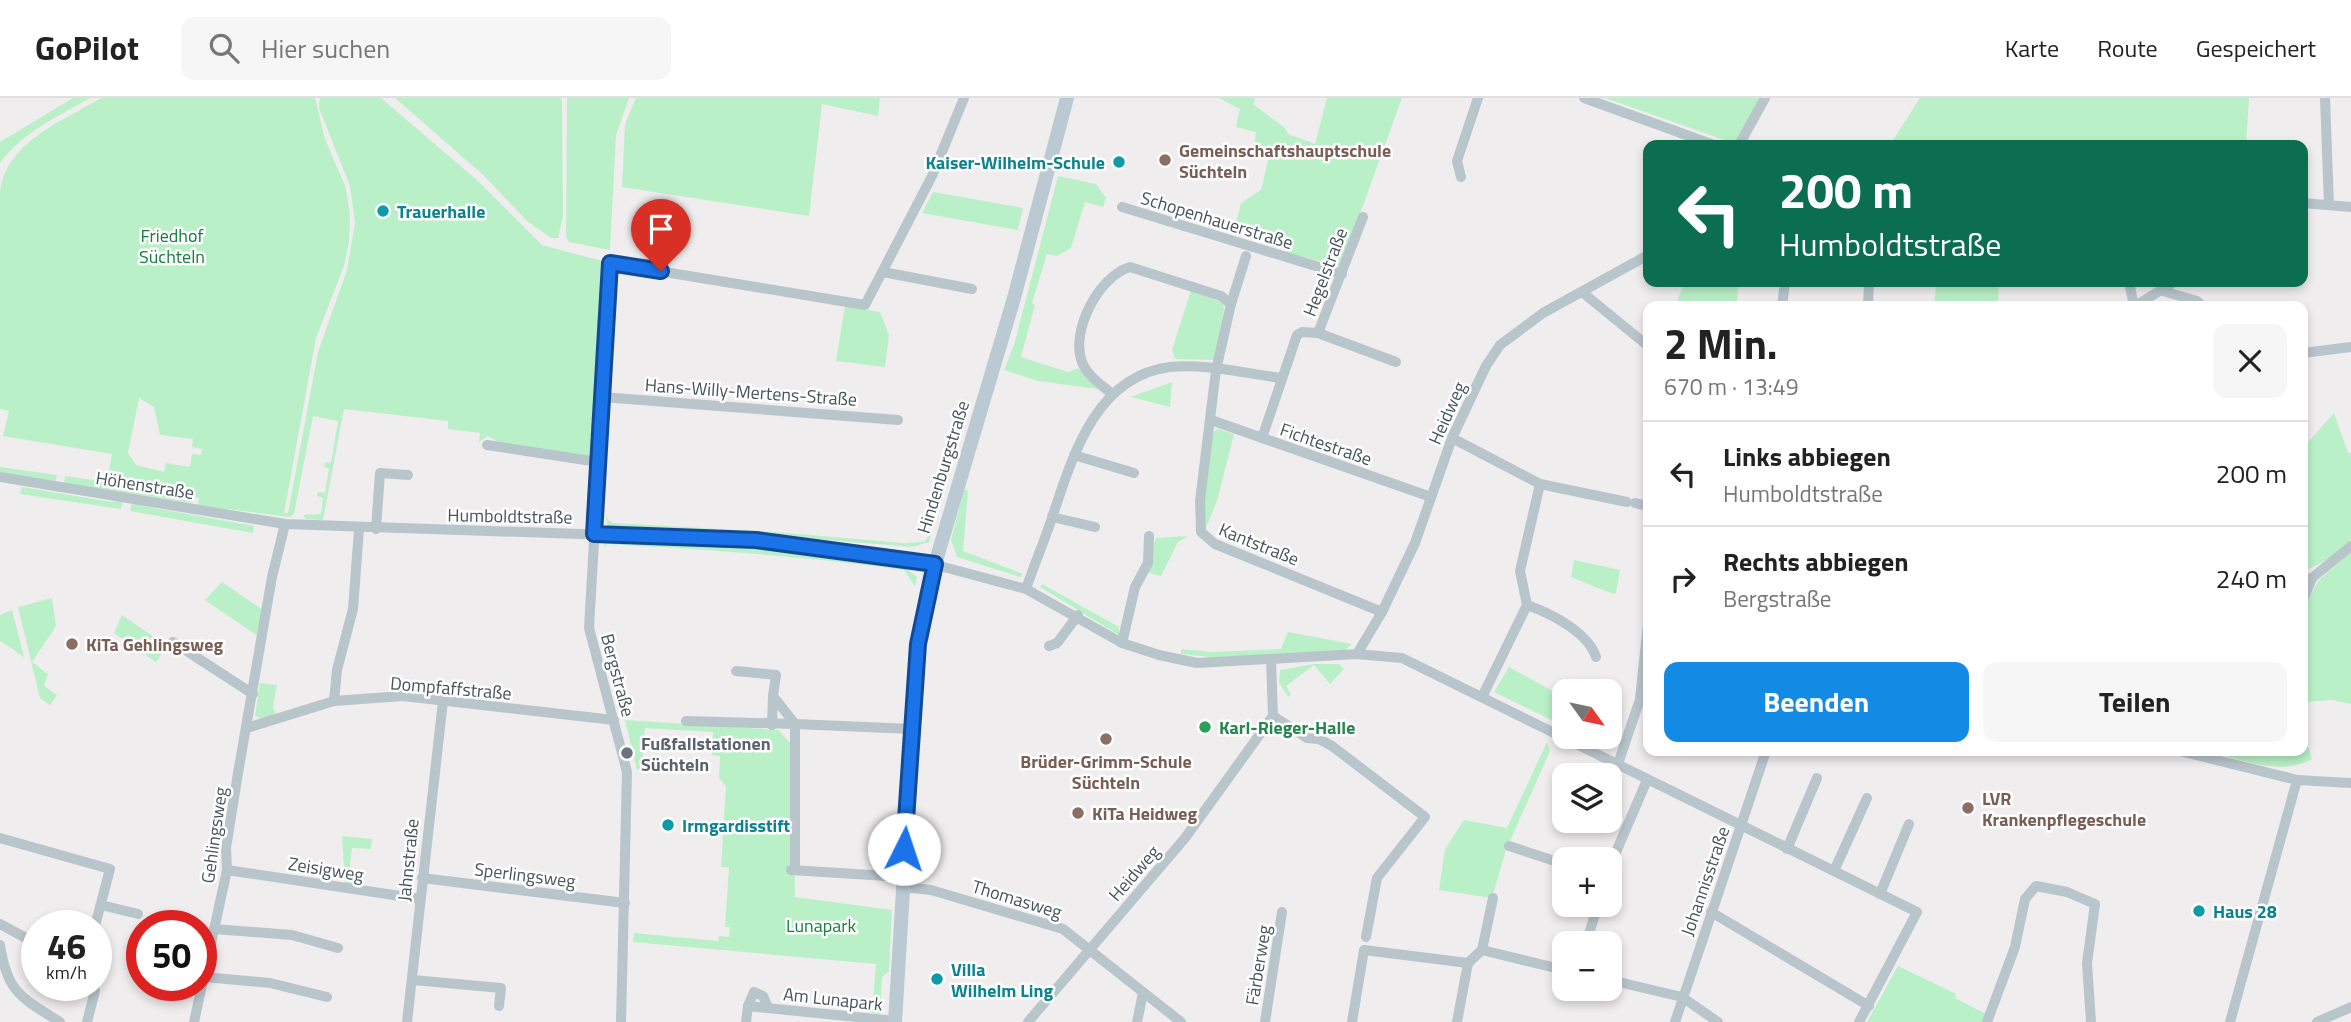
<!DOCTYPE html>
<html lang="de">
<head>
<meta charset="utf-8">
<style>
  body { margin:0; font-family:"Titillium Web",sans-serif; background:#f6f6f6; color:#222; height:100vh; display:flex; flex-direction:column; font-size:26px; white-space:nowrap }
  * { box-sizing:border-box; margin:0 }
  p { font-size:23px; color:#767676 }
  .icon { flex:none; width:38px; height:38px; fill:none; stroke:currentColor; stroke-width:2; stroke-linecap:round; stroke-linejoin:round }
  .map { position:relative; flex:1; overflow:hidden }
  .details { position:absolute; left:1643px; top:203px; width:665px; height:455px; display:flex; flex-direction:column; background:#fff; border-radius:14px; box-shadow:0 4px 10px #0003 }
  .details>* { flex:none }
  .top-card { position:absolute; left:1643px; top:42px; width:665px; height:147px; border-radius:14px; box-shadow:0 4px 10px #0003; background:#0b6e4f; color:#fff; overflow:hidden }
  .needle { width:46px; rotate:123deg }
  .buttons { position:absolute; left:1552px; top:581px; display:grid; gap:14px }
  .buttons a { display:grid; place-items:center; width:70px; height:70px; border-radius:14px; background:#fff; box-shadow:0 4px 10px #0003; font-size:35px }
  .speed { position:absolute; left:21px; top:812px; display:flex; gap:14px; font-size:35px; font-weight:700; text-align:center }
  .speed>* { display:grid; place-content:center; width:91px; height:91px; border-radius:50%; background:#fff; box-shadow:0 4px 10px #0003; line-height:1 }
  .speed small { font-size:18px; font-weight:400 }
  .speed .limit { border:10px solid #d22; background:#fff; color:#111 }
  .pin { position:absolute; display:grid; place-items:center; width:60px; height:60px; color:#fff; margin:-72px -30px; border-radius:50% 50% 50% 0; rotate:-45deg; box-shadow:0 0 7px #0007 }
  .pin .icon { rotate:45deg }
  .me { position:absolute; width:77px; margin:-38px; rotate:4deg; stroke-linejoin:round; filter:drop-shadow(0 0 5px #0008) }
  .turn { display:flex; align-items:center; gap:24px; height:147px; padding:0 21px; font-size:32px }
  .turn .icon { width:91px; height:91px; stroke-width:2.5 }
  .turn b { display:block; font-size:49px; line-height:60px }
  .round { display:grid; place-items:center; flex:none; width:74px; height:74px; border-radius:14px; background:#f6f6f6 }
  .summary { display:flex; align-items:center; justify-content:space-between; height:119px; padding:0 21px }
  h1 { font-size:42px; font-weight:700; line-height:52px }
  .cta { display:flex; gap:14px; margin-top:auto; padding:14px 21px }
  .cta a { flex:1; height:80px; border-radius:14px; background:#138be5; color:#fff; font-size:28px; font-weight:700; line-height:80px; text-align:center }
  .cta a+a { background:#f6f6f6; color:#222 }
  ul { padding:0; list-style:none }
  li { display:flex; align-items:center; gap:21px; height:105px; padding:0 21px; border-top:2px solid #e0e0e0 }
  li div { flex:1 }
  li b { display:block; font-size:26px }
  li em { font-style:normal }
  header { display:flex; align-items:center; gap:42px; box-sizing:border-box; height:98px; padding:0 35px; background:#fff; border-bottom:2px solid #e0e0e0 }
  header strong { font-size:33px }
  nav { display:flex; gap:38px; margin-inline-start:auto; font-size:24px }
  .search { width:490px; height:63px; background:#f6f6f6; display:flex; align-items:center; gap:18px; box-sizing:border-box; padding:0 24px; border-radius:14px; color:#767676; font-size:26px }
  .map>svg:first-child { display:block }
  .green { fill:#baf0c7; fill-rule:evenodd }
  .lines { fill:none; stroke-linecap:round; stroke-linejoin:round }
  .minor { stroke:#b8c5cb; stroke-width:10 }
  .secondary { stroke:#bac9d2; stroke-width:14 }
  .route-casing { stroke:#114b97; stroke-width:18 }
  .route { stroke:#1a73e8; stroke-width:12 }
  .education-dot { fill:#8d6e63; stroke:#fff; stroke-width:2.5 }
  .culture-dot { fill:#0f9aa8; stroke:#fff; stroke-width:2.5 }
  .leisure-dot { fill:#2e9e5b; stroke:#fff; stroke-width:2.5 }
  .worship-dot { fill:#6b7280; stroke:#fff; stroke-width:2.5 }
  .labels { text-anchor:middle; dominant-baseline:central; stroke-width:5; stroke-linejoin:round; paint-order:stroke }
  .education-label { font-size:18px; font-weight:bold; fill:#785e54; stroke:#fff; text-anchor:start }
  .culture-label { font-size:18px; font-weight:bold; fill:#0d838f; stroke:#fff; text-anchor:start }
  .street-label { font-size:18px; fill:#45545c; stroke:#fff }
  .park-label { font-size:18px; fill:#147f3b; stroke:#fff }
  .leisure-label { font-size:18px; font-weight:bold; fill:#27864d; stroke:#fff; text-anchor:start }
  .worship-label { font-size:18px; font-weight:bold; fill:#5b616d; stroke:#fff; text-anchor:start }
</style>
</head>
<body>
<header>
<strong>GoPilot</strong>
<div class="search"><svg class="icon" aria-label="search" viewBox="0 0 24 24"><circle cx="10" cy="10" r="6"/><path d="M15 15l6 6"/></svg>Hier suchen</div>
<nav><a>Karte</a><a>Route</a><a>Gespeichert</a></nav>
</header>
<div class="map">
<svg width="2351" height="924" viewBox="0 0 2351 924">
  <rect width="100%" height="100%" fill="#f0edee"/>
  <g class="green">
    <path d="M73,0h17c-33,19 -67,34 -90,65v-21z"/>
    <path d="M101,0h214l10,41 21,49 4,27 -1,27 -5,24 -28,72 -32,175h4l30,-161 29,-82 8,-47 -5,-37 -31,-78 1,-10h61l96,82 65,65 60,16 -9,195 -92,-12 -13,-8 -9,6 1,-9 -32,-4v-8l-104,-12 -21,111 -17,-1 -3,-4 18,-1 2,-16 -6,-2 1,-4 7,1 4,-25 -5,-1 1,-5 6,1 7,-42 -25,-5 -19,98 -5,3 -91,-12 1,-7 -5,-1 -2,6 -128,-20 1,-7 42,6 5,-28 -109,-18 6,-25 -9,-2v-216c5,-51 63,-72 101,-95zM139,300l15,9 6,28 33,4 -1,8 10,2 -1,6 -9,-1 -2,13 -24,-4 -2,9 -28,-7 -8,-12z"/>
    <path d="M395,0h167l1,118 -5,22h-7l-23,-16 -46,-48z"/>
    <path d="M567,0h62l-13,37 -6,115 -41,-8 -3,-5z"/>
    <path d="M636,0h244l-2,18 -56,-12 -13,112 -187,-29 3,-63z"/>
    <path d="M1219,0h36l-1,7 30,22 4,7 27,10 12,-46h75l-61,168 -55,-13 1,-8 -52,-17 6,-25 20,-13 9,-38 -2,-4 -14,-4 2,-12 -20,-5 4,-18z"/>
    <path d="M1605,0h158l-27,46z"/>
    <path d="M1920,0h329l-3,47h-356z"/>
    <path d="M1058,78l38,8 10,14 -3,9 -18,-5 -14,46 -14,8 -10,-2 -15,49 3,2 -14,52 47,15 10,-4 20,21 -60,-8 -34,-11 10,-25z"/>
    <path d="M933,94l90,16 -5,22 -96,-17z"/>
    <path d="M1685,184l53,1 -1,23h-36l-24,-5z"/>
    <path d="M1931,184h68l-1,24h-64l2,-20 -5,-1z"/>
    <path d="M1191,192l32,13 1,7 -10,50 -39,-1 -3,-9z"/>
    <path d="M845,208l35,6 9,23 -4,32 -49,-6z"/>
    <path d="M1172,284l-2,25 -39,-10z"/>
    <path d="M2334,315l14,40h3v86c-12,15 -29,25 -48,32v-123z"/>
    <path d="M1218,331l16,5 -17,67 -12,29 -1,-24 9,-74z"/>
    <path d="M0,369l57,8 -1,6 -56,-8z"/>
    <path d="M22,389l90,15 11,-2 -2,9 -101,-15z"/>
    <path d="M964,392h4l-5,61 60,23 -3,3 -63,-20 -6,-17z"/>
    <path d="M132,403l11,5 111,20 -1,7 -123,-22z"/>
    <path d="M605,415l3,7 5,3 162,9 128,11 21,-1 9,-11 -4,11 -17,5 -145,-12 -5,3 -15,-4 -139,-6z"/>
    <path d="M1188,438l-10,6 -17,34 -16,-4 11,-34z"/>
    <path d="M606,443l154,3 3,3 141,20 13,10 -2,9 -11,-16c-99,-14 -195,-20 -296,-26l-5,4z"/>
    <path d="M2351,454v152l-19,-4 -27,2 -2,8v-100l15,-29z"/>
    <path d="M1574,462l46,10 -4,23 -3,1 -42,-17z"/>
    <path d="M222,484l41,28 -5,26 -53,-36z"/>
    <path d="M1042,486l77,43v8l-79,-48z"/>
    <path d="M52,500l4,28 -24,36 16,12 -4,12 13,9 -7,10 -10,-7 -22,-91z"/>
    <path d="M12,512l12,47 -24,-16v-26z"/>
    <path d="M122,517l45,31 -11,16 -42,-29z"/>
    <path d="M1288,534l64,12 -7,6 -126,8 -38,-4v-5l30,3 70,-3z"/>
    <path d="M1314,566h25l5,5 -14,15 -16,-19 -28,21 5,8 -3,3 -9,-15 1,-12z"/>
    <path d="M1509,569l55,30v29l-70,-34z"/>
    <path d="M260,585l17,2 -4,21 3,10 -12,4 -9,-4z"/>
    <path d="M625,622l153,10 14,15 3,152 97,13 -3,61 -7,6 -2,37 -8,-1 4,-49 -243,-22 1,-9 84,8 1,-5 10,1 1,-10h-5l4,-60h-8l5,-81 -7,-8 1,-22 -8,-1 1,-23 -68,-4 -3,42h-5z"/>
    <path d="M1547,644l3,9 -44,99 -14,48 -53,-8 6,-41 19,-29 43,8z"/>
    <path d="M2303,646l6,4 3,11c-31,18 -72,0 -104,-8h95z"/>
    <path d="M342,738l30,3 -1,10 -19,-1 -3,26 10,3 -1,10 -13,-4z"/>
    <path d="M1898,868l58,28 -1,4 31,16 -4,8h-115z"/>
  </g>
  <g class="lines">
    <g class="minor">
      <path d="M1584,0l130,47"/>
      <path d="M2325,0l4,107"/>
      <path d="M1739,47l26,-47"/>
      <path d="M1461,79l-4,-16 21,-63"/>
      <path d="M2303,105l48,4"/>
      <path d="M1122,109l220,67"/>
      <path d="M883,174l89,17"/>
      <path d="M2129,184l5,24"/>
      <path d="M2163,193l34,10 5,5"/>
      <path d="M1582,194l66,54"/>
      <path d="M1231,206l15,-48"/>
      <path d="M1782,208l3,-24"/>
      <path d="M1868,208l1,-24"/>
      <path d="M2135,208l39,-24"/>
      <path d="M1318,235l78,29"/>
      <path d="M2303,255l48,-6"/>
      <path d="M1112,296c-11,-10 -25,-18 -30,-32 -12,-31 17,-86 48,-95l91,29 10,8 -15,66 -16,131 1,31 14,12 167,68"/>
      <path d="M602,299l296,23"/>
      <path d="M1211,322l220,77"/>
      <path d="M1262,340l35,-103 5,-3 16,1 45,-116"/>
      <path d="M1452,340l88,46 87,18"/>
      <path d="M487,347l111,17"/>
      <path d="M1074,357l60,18"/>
      <path d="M0,379l285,47 471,16 169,22 101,27 96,54 37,12 38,8 160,-9 45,4 515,254 -58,110"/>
      <path d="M1635,405l13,3"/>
      <path d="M1052,419l43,10"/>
      <path d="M376,431l4,-56 28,2"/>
      <path d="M2303,482l9,-2 39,-32"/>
      <path d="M1026,491c8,-24 18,-47 26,-71 20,-60 43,-142 118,-151 33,-4 79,7 112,11"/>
      <path d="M2303,502l9,-22"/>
      <path d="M1527,507c23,8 61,27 69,52"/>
      <path d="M173,544l80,52"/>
      <path d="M1122,545l13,-56 13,-24 1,-27"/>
      <path d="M1049,548l8,-3 21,-28"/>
      <path d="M1357,556l25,-42 33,-69 37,-105 34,-72 14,-21 43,-32 105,-58"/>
      <path d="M736,573l40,4 -3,21 22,28 117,5"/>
      <path d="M1482,599l45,-92 -7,-34 20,-87"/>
      <path d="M334,603l3,-31 16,-61 6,-80"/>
      <path d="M1273,618l34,22 12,1 13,7 93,71 -48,61 -11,59"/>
      <path d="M686,623l109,3v145"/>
      <path d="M772,627l1,-29"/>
      <path d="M247,630l87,-27 69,-5 211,24"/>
      <path d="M2180,653l117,29 -67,242"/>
      <path d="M1618,666l22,-65 8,-75"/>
      <path d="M2297,682l54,3"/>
      <path d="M0,740l110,31 -15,57"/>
      <path d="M1509,748l55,18"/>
      <path d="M1787,751l30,-71"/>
      <path d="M1610,768l37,-86"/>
      <path d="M227,772l193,29"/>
      <path d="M791,772l112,7"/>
      <path d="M1834,773l33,-73"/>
      <path d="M422,780l203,25"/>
      <path d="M902,789l29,3 132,39 118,93"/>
      <path d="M1880,796l29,-70"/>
      <path d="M101,807l37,9"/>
      <path d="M1711,814l158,94"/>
      <path d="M0,826l37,20"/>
      <path d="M214,831l78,6 46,13"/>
      <path d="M1586,845l12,-38"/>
      <path d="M0,847c7,48 22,53 60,77"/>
      <path d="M1482,852l11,-52"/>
      <path d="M204,879l66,6 57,14"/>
      <path d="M413,882l88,8 -2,18"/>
      <path d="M1610,882l72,17 36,25"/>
      <path d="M748,908l6,-14 9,4 5,12"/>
      <path d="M87,924l8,-31 -2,-6"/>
      <path d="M194,924l33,-152 -1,-22 12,-75 34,-196 13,-53"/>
      <path d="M407,924l36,-321"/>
      <path d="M621,924l6,-250 -38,-144 21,-365 255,42 67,-129 32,-78"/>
      <path d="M746,924l2,-16 147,15"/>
      <path d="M1028,924l157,-184 88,-122 -2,-56"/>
      <path d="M1137,924l6,-29"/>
      <path d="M1265,924l17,-110"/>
      <path d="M1352,924l12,-72 104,13 14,-13 82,20"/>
      <path d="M1457,924l11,-59"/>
      <path d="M1675,924l91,-271"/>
      <path d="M1987,924l28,-75 10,-48 11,-13 31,6 28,12 -8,59 4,59"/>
      <path d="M2317,924l34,-15"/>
    </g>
    <path class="secondary" d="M895,924l23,-378 9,-53 87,-293 53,-200"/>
  </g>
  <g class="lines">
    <g class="route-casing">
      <path id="route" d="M661,173l-51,-8 -16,271 162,6 179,24 -17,80 -14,205"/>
    </g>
    <use href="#route" class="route"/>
  </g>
  <g class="education-dot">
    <circle cx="1165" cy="62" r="7"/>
    <circle cx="72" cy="546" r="7"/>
    <circle cx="1106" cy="641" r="7"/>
    <circle cx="1968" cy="710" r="7"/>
    <circle cx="1078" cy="715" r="7"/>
  </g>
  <g class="culture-dot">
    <circle cx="1119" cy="64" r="7"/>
    <circle cx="383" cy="113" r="7"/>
    <circle cx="668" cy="727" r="7"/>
    <circle cx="2199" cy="813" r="7"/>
    <circle cx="937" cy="881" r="7"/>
  </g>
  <circle class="leisure-dot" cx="1205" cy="629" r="7"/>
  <circle class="worship-dot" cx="627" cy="655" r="7"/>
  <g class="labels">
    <g class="education-label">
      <text x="1179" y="52">Gemeinschaftshauptschule<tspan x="1179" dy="21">Süchteln</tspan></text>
      <text x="86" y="546">KiTa Gehlingsweg</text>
      <text x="1106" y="663" text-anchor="middle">Brüder-Grimm-Schule<tspan x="1106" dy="21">Süchteln</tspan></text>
      <text x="1982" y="700">LVR<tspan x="1982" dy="21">Krankenpflegeschule</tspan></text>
      <text x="1092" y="715">KiTa Heidweg</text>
    </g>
    <g class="culture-label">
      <text x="1105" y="64" text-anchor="end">Kaiser-Wilhelm-Schule</text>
      <text x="397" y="113">Trauerhalle</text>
      <text x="682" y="727">Irmgardisstift</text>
      <text x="2213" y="813">Haus 28</text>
      <text x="951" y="871">Villa<tspan x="951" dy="21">Wilhelm Ling</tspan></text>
    </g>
    <g class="street-label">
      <text transform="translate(1217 122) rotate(17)">Schopenhauerstraße</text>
      <text transform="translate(1325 174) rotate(-69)">Hegelstraße</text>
      <text transform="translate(751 294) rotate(4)">Hans-Willy-Mertens-Straße</text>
      <text transform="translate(1447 315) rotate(-66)">Heidweg</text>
      <text transform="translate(1326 346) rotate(19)">Fichtestraße</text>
      <text transform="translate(943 369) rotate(-73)">Hindenburgstraße</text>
      <text transform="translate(145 387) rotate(9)">Höhenstraße</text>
      <text transform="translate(510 418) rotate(1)">Humboldtstraße</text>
      <text transform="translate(1259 446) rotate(22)">Kantstraße</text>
      <text transform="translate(618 577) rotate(75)">Bergstraße</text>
      <text transform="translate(451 590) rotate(5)">Dompfaffstraße</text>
      <text transform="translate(214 737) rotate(-82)">Gehlingsweg</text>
      <text transform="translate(408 762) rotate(-84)">Jahnstraße</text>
      <text transform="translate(326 771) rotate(9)">Zeisigweg</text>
      <text transform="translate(1134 775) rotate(-49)">Heidweg</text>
      <text transform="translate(525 777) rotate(7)">Sperlingsweg</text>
      <text transform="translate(1705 783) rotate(-71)">Johannisstraße</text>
      <text transform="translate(1017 801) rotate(17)">Thomasweg</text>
      <text transform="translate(1258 867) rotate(-81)">Färberweg</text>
      <text transform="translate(833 901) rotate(6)">Am Lunapark</text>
    </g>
    <g class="park-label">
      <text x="172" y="137">Friedhof<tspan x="172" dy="21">Süchteln</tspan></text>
      <text x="821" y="827">Lunapark</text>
    </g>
    <g class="leisure-label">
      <text x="1219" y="629">Karl-Rieger-Halle</text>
    </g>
    <g class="worship-label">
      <text x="641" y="645">Fußfallstationen<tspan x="641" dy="21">Süchteln</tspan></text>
    </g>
  </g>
</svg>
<div class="buttons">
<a><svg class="needle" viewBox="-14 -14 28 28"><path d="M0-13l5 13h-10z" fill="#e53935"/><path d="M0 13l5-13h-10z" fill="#767676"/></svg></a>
<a><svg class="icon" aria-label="layers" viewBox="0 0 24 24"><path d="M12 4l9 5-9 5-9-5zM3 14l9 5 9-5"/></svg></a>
<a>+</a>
<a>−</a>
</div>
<div class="speed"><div>46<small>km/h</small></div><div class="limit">50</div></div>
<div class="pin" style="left:661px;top:173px;background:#d93025"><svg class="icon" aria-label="arrive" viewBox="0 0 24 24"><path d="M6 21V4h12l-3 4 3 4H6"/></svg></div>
<svg class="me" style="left:904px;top:751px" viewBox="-20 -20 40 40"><circle r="19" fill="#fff"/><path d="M0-13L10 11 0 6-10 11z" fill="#1a73e8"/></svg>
<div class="top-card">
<div class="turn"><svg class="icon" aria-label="left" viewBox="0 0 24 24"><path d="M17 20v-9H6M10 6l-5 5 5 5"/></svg><div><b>200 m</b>Humboldtstraße</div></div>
</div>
<section class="details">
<div class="summary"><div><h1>2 Min.</h1><p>670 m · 13:49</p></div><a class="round"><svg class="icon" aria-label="close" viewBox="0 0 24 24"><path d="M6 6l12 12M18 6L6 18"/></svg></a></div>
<ul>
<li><svg class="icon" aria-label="left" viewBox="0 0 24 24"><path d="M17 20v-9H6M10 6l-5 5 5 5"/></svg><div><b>Links abbiegen</b><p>Humboldtstraße</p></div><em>200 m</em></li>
<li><svg class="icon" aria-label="right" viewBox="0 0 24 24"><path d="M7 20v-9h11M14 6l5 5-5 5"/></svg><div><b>Rechts abbiegen</b><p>Bergstraße</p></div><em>240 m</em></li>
</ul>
<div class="cta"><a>Beenden</a><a>Teilen</a></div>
</section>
</div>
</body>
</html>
